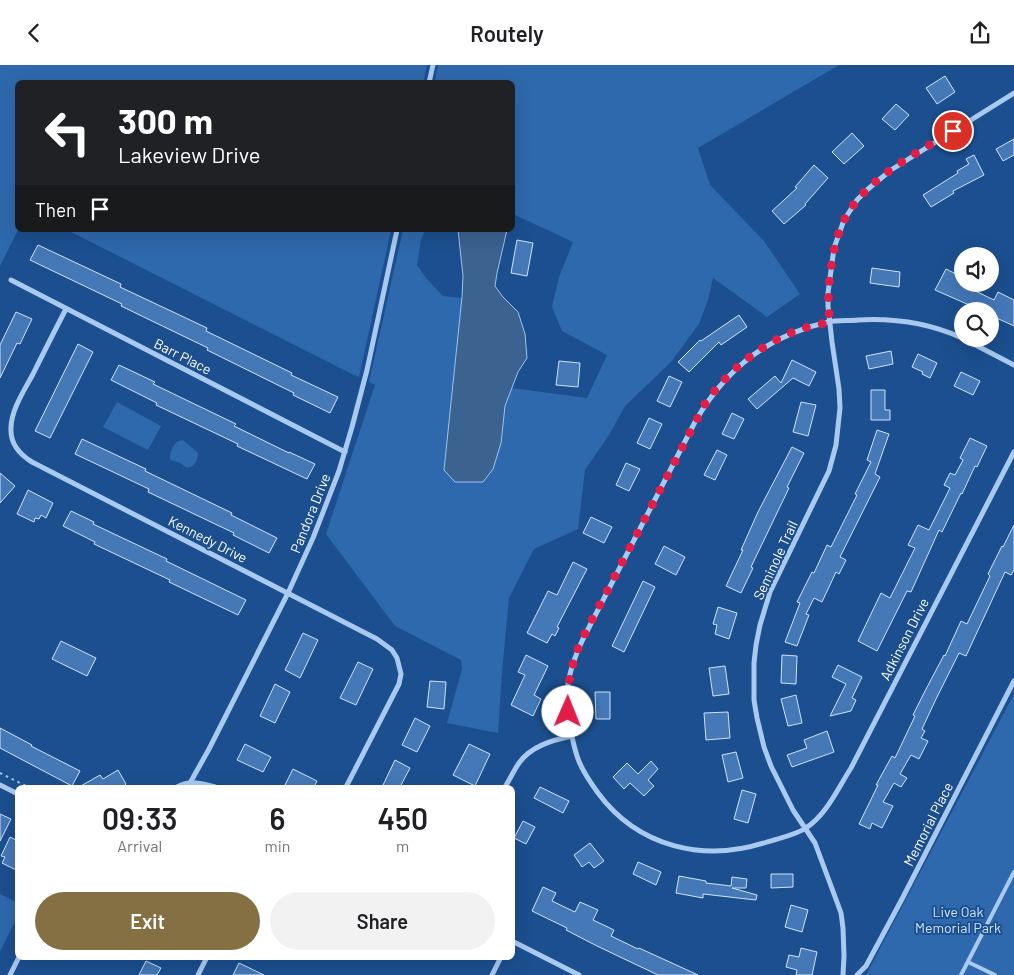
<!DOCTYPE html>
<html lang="en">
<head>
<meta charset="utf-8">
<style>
  body { margin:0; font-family:Barlow,sans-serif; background:#f2f2f2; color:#202124; height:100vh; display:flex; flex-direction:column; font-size:19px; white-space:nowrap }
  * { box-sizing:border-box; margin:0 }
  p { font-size:16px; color:#757577 }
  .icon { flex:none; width:28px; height:28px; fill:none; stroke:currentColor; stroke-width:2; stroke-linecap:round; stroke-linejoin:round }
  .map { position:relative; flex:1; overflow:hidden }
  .sheet { position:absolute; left:15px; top:720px; width:500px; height:175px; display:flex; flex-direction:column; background:#fff; border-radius:8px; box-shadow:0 5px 20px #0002 }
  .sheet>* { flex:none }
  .banner { position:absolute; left:15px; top:15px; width:500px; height:152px; border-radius:8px; box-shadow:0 5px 20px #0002; background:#202124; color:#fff; overflow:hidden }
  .buttons { position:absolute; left:954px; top:182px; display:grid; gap:10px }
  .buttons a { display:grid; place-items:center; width:45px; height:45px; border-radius:50%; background:#fff; box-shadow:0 5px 20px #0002; font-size:25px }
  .pin { position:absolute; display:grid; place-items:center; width:42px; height:42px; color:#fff; margin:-21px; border:2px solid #fff; border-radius:50%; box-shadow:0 1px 5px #0007 }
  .me { position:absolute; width:55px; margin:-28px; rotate:1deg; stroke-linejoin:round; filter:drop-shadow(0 0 4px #0008) }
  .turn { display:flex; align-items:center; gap:18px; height:105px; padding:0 20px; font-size:22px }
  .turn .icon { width:65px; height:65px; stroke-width:2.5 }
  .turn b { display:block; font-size:35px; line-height:42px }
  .then { display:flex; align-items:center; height:48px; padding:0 20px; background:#0003; gap:10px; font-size:19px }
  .eta { display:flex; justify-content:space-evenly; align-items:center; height:85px; text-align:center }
  .eta b { font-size:30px; font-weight:600; line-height:35px }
  .primary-button { display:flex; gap:10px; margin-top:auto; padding:10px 20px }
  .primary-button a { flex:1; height:58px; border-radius:30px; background:#847042; color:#fff; font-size:20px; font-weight:600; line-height:58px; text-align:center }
  .primary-button a+a { background:#f2f2f2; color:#202124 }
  header { display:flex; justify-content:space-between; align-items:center; height:65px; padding:0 20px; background:#fff; font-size:22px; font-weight:600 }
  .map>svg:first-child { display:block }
  .green { fill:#2e69ad }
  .water { fill:#3c6290; stroke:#9cc4f0 }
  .building { fill:#4478b7; stroke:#cfe3fa }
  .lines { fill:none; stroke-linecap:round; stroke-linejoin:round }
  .path { stroke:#a9c9ee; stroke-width:2; stroke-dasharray:2.5 4; stroke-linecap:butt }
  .service { stroke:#a9c9ee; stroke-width:4 }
  .minor { stroke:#a9c9ee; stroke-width:5 }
  .route { stroke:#e11d48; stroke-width:9; stroke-dasharray:0 16.2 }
  .labels { text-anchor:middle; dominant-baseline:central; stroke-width:4; stroke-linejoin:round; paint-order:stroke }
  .street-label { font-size:14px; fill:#fff; stroke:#1b4f8f }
  .park-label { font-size:14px; fill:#cfe3fa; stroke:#1b4f8f }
</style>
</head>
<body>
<header><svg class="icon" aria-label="back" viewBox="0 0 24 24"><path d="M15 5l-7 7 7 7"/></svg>Routely<svg class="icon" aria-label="share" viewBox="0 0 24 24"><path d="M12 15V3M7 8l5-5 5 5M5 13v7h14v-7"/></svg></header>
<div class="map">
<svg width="1014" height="910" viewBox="0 0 1014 910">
  <rect width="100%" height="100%" fill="#1b4f8f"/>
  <g class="green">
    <path d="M0,0h427l-4,18h-405v147l-18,36z"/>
    <path d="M438,0h401l-141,83 12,37 54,56 36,53 -33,23 -54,-39 -5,22 -9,24 -28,38 -46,44 -16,29 -24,35 -7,59 -44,20 -25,49 -7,74 -4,61 -51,-10 15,-54 -1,-9 -66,-34 -69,-92 49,-149 -6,-3 34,-152h22l-4,10 -4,25 9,13 17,18 19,2 -18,172 57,-27 4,-37 7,-18 75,10 20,-43 -45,-24 -10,-24 7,-30 14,-35 -60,-28 -1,-131 -77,-1z"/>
    <path d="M67,165h324l-32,147 -7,-3z"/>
    <path d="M117,337l44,24 -13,24 -45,-23z"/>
    <path d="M183,375l15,13c-1,8 -2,13 -11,15l-7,-5 -10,-3c0,-8 2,-14 8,-19z"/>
    <path d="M1014,629v281h-148z"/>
    <path d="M0,829l18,9 -1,15 -17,33z"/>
  </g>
  <path class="water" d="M458,165h49l-10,43 -2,13 8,11 15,15 7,22 2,24 -9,14 -13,34 -4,37 -8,26 -10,13h-28l-11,-12 18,-173 1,-21z"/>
  <g class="building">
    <path d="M945,11l10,16 -18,12 -11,-16z"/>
    <path d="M896,39l13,11 -14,15 -13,-11z"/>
    <path d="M852,68l12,13 -20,18 -12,-12z"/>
    <path d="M1014,74v16l-11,6 -7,-12z"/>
    <path d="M974,90l10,20 -31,16 1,2 -23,14 -8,-12 35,-22 -1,-2 12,-7 -3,-5z"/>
    <path d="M814,100l14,13 -23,26 1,1 -22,19 -12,-13 25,-23 -2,-1z"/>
    <path d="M517,175l16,3 -6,33 -16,-3z"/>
    <path d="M38,180l83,39 -1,3 87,41 -1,3 86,42 -1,2 47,22 -8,16 -37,-18 1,-2 -87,-43 1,-2 -87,-42 1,-2 -92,-44z"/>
    <path d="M872,203l28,4 -1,15 -29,-4z"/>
    <path d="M946,204l16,8v7h7l-2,3 27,13 4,-8 16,8v26l-24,-11v-4h-7l-48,-21z"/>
    <path d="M16,247l16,7 -12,25 -3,-1 -17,35v-33z"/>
    <path d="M739,250l8,12 -26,18 -2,-3 -30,30 -11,-10 22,-22 1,1z"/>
    <path d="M78,279l15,8 -43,86 -15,-7z"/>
    <path d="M891,286l2,13 -24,5 -3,-13z"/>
    <path d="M918,289l19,9 -7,15 -8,-4 1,-2 -11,-5z"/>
    <path d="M792,295l24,12 -7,14 -16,-8 -36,31 -9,-10 27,-23 6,7z"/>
    <path d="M559,296l21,2 -2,24 -22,-2z"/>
    <path d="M119,300l36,17 -2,2 83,40 -2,2 55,27v-1l26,12 -8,15 -70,-33 1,-2 -82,-39 1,-2 -46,-23z"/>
    <path d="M961,307l19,9 -7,14 -19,-9z"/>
    <path d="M669,311l13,6 -12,25 -13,-6z"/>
    <path d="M871,325h14v20h5v10h-19z"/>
    <path d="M801,337l15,3 -8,31 -15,-4z"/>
    <path d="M732,348l12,6 -10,20 -12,-5z"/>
    <path d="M649,353l13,6 -12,25 -13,-6z"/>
    <path d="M877,365l12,4 -14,40 5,3 -40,80 6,3 -7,14 -3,-2 -14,30 -8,-4 -8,16 3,1 -12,31 -12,-4 15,-39 -3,-1 15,-30 2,1 13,-28 4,2 26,-52 -2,-1 16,-32 -4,-2z"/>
    <path d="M970,373l17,8 -10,21 -2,-1 -13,28 -1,-1 -19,39 -3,-2 -28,62 -4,-1 -30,60 -19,-10 23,-48 9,5 25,-50 -7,-3 10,-20 11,5 21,-42 -6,-3 6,-12 5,2 8,-15 -3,-2z"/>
    <path d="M82,374l64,30 -1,2 87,42 -1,2 46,23 -8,15 -36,-18 1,-2 -86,-41 1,-3 -74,-35z"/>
    <path d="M792,382l12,6 -17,34 2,1 -38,79 2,1 -12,25 -15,-7 17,-36h-2l17,-38z"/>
    <path d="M717,385l10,5 -12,25 -11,-5z"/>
    <path d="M626,398l14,6 -11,22 -13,-6z"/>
    <path d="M0,408l15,13 -15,17z"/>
    <path d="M28,425l25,13 -7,15 -5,-3 -2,4 -4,-1 -1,4 -17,-8z"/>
    <path d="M71,446l23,11 -1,2 74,35 -1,2 80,39 -8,15 -69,-33 1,-2 -76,-36 1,-2 -32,-16z"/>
    <path d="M591,452l21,10 -8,16 -21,-10z"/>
    <path d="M1014,460v45l-3,5 -6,-3 -39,84 -7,-3 -23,46 -14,30 3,2 -4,7 7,3 -9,18 -8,-4 -11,19 7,4 -6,9 -7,-4 -11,19 10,4 -11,22 -10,-5 -2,6 -11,-5 19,-39h-2l16,-29 3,2 20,-42 -2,-1 11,-22 20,-38 1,1 16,-35 6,3 23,-48 -2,-2 14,-28 1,1z"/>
    <path d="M664,481l21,11 -9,18 -21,-11z"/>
    <path d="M573,497l14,7 -30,58 2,1 -4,8 -3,-2 -5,9 -20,-10 21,-42 9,4z"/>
    <path d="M643,516l12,6 -31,65 -12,-6z"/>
    <path d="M718,542l19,6 -8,26 -14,-5 2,-9 -4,-1z"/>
    <path d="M303,568l15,7 -18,38 -15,-8z"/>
    <path d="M61,576l35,17 -9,18 -35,-17z"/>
    <path d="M526,590l22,11 -14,29 7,4 -8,17 -22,-11 14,-30 -7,-3z"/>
    <path d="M782,590l15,1 -1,28 -15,-1z"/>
    <path d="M358,597l15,7 -17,36 -16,-7z"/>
    <path d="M838,600l24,12 -10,21 4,2 -5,11 -21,5 16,-32 -14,-7z"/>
    <path d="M725,601l4,28 -16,2 -4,-28z"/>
    <path d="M430,616l16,1 -2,27 -17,-2z"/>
    <path d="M275,619l15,8 -15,31 -15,-7z"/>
    <path d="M595,627h15v27h-14z"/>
    <path d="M796,630l6,28 -14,3 -7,-27z"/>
    <path d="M728,647l2,26 -24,2 -2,-27z"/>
    <path d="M415,653l15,8 -13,26 -15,-7z"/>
    <path d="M0,663l32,17 -1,1 49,25 -8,15 -72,-38z"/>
    <path d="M827,666l7,21 -42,15 -5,-12 20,-7 -3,-8z"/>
    <path d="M245,679l26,13 -8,15 -26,-12z"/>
    <path d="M469,679l21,10 -15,32 -22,-11z"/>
    <path d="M736,687l7,26 -15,4 -6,-27z"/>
    <path d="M395,695l15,8 -10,19h-12l-5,-2z"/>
    <path d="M651,696l7,8 -10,11 6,6 -10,10 -14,-13 -6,6 -11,-12 14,-14 11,11z"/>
    <path d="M293,704l24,12 -3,6h-23l-6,-2z"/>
    <path d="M118,705l8,14 -1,1 1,2h-47l21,-12 3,4z"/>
    <path d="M540,722l29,14 -6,12 -29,-15z"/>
    <path d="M742,725l14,4 -8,29 -14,-4z"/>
    <path d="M0,749l11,5 -11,22z"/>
    <path d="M523,756l12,6 -9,17 -12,-6z"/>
    <path d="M10,772l8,4v30l-16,-8 3,-6 -4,-1z"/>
    <path d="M590,778l14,18 -10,7 -5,-6 -7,5 -8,-12z"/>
    <path d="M638,797l23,10 -5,13 -23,-11z"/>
    <path d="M771,809h22v13l-22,1z"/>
    <path d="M679,811l27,5v2l25,3 1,-9 15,2 -1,9h-14l25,7 -1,5 -53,-6v4l-27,-5z"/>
    <path d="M543,822l13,6 -4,8 23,11 5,-10 18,8 -5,10 21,10 -3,6 27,13 1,-1 59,27h-40l-61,-29 -31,-16 1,-2 -35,-17z"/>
    <path d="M791,840l17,5 -6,22 -17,-5z"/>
    <path d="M801,883l16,4 -5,23h-16l1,-5 -11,-3 3,-12 10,2z"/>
    <path d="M146,896l15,7 -4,7h-18z"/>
    <path d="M239,898l25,12h-31z"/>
  </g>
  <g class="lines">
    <path class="path" d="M0,708l28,14"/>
    <g class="service">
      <path d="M968,897l27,13"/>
      <path d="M961,910l53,-103"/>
    </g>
    <g class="minor">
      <path d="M429,18l4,-18"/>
      <path d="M11,215l334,172"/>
      <path d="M66,244c-11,21 -22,43 -33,65 -8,15 -22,36 -22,54 -1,15 8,26 21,34l345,177 15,11 5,8 4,16 -2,10 -53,103"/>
      <path d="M962,273c-33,-15 -67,-20 -104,-18 -9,1 -20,0 -30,2 -59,13 -103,47 -133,100l-112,217c-8,17 -15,35 -16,54 -1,11 2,23 3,34 2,10 4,20 7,29 4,13 13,26 21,37 40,54 106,70 169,49 11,-3 30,-8 39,-14 21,-14 32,-40 45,-60l163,-316"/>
      <path d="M964,274l50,26"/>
      <path d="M190,718l19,-34 79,-156 25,-55 26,-67 13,-44 15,-57 30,-140"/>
      <path d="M0,720l18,9"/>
      <path d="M177,722c13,-7 25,-4 38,0"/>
      <path d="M505,722c5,-8 9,-17 14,-24 12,-17 34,-23 53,-27"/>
      <path d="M512,876l67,34"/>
      <path d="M10,910l9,-18"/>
      <path d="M198,910l9,-18"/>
      <path d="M492,910l9,-18"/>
      <path d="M843,910l1,-19 -1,-28 -2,-15 -4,-11 -22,-59 -22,-33 -22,-44 -7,-19 -7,-29 -3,-18v-37l2,-18 4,-20 10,-33 59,-121 7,-26 4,-37 -1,-19 -7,-47 -4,-36v-13l6,-45 10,-28 13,-20 11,-11 23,-19 123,-77"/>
      <path d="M857,910l9,-9 36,-67 112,-218"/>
    </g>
  </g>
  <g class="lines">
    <path class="route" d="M568,647c-1,-29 3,-47 14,-73l123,-235c22,-32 54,-59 91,-73 10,-4 22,-6 34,-9 -3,-21 -1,-41 2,-61 3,-17 7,-33 16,-48 23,-37 69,-60 105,-82"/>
  </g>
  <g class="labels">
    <g class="street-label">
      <text transform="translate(183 291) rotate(27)">Barr Place</text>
      <text transform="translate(310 448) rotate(-68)">Pandora Drive</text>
      <text transform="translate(208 474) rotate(27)">Kennedy Drive</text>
      <text transform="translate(775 495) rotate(-65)">Seminole Trail</text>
      <text transform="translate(904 574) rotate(-63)">Adkinson Drive</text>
      <text transform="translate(928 759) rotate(-63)">Memorial Place</text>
    </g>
    <g class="park-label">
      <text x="958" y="846">Live Oak<tspan x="958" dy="16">Memorial Park</tspan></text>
    </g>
  </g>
</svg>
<div class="buttons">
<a><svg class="icon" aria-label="sound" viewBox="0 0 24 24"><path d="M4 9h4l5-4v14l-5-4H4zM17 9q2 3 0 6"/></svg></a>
<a><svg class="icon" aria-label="search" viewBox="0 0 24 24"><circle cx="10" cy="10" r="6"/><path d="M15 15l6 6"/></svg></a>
</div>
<div class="pin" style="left:953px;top:66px;background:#d93025"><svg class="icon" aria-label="arrive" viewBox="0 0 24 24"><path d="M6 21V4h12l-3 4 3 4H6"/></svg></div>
<svg class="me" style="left:568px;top:647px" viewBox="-20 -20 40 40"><circle r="19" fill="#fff"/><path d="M0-13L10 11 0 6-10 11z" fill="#e11d48"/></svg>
<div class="banner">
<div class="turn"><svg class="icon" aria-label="left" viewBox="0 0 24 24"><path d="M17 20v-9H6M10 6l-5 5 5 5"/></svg><div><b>300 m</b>Lakeview Drive</div></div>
<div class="then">Then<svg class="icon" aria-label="arrive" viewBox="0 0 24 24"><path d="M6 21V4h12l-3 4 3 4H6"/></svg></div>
</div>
<section class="sheet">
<div class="eta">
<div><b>09:33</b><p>Arrival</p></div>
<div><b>6</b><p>min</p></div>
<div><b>450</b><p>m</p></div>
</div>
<div class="primary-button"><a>Exit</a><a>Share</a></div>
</section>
</div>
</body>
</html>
